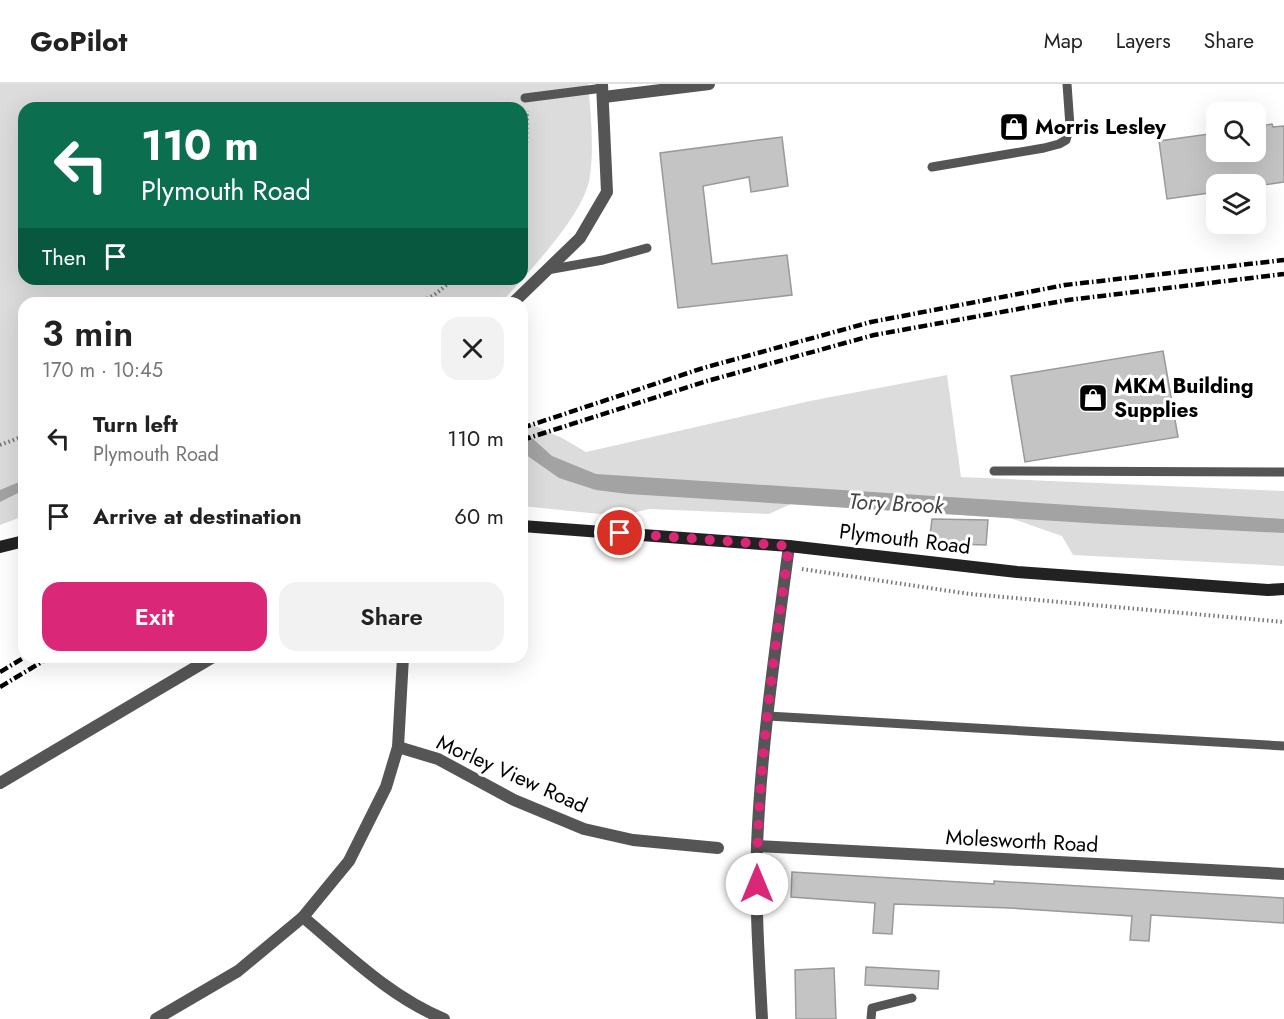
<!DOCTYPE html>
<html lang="en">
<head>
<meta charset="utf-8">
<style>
  body { margin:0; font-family:Jost,sans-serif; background:#f2f2f2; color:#222; height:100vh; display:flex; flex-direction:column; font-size:22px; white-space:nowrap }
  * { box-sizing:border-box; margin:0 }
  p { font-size:20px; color:#767676 }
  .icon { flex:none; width:33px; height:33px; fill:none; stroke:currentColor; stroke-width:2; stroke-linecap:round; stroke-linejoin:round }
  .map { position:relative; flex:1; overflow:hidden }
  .details { position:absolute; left:18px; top:213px; width:510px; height:366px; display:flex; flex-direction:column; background:#fff; border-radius:18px; box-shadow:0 6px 24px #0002 }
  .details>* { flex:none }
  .hud { position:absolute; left:18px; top:18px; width:510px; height:183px; border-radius:18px; box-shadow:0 6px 24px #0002; background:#0b6e4f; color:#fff; overflow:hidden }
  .controls { position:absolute; left:1206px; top:18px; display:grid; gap:12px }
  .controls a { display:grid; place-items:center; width:60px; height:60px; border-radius:12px; background:#fff; box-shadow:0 6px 24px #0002; font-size:30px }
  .pin { position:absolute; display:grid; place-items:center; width:51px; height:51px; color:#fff; margin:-26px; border:3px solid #fff; border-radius:50%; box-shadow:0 2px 6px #0007 }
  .me { position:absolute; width:66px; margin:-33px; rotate:0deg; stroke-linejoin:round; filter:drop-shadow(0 0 4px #0008) }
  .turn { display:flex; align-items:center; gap:21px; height:126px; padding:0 24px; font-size:27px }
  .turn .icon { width:78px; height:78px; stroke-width:2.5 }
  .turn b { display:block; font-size:42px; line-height:51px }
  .then { display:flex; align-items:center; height:57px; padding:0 24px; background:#0003; gap:12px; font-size:22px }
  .round { display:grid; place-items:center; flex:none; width:63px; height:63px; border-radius:18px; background:#f2f2f2 }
  .summary { display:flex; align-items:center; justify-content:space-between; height:102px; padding:0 24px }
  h1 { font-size:36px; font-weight:600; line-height:45px }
  .primary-button { display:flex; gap:12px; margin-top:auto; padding:12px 24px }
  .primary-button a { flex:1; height:69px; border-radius:18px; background:#db2777; color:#fff; font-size:24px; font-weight:600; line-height:69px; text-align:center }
  .primary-button a+a { background:#f2f2f2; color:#222 }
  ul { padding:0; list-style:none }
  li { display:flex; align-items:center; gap:18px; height:78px; padding:0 24px }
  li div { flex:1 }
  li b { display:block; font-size:22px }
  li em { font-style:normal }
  header { display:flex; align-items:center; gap:36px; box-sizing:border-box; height:84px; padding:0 30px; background:#fff; border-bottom:2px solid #e0e0e0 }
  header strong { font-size:28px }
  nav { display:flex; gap:33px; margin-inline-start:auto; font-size:21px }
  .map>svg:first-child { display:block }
  .green { fill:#dcdcdc; fill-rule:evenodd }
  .water { fill:#a3a3a3 }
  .building { fill:#c4c4c4; stroke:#999; stroke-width:1.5 }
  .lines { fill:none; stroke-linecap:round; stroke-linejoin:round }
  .path { stroke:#777; stroke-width:4; stroke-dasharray:1.5 3; stroke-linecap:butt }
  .lane { stroke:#555; stroke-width:9 }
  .street { stroke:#555; stroke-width:12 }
  .secondary { stroke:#222; stroke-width:12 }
  .rail { stroke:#000; stroke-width:4.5; stroke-dasharray:9 3 1.5 3; stroke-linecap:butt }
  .route { stroke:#db2777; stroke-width:10; stroke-dasharray:0 18 }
  .labels { text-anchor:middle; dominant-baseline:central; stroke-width:6; stroke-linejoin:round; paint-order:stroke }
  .poi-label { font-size:21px; font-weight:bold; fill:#000; stroke:#fff; text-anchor:start }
  .street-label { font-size:21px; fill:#000; stroke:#fff }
  .water-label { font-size:22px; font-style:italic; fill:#444; stroke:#fff }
</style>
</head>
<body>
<header>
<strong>GoPilot</strong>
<nav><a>Map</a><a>Layers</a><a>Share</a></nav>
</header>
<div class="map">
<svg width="1284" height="935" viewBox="0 0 1284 935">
  <rect width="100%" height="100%" fill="#fff"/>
  <g class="green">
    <path d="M0,0h588c3,30 6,62 2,92 -5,39 -63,97 -89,127h-477v213l-24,9zM24,24h498v171h-498z"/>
    <path d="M947,291l14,102 323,14v75l-211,-11 -11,-19 -52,-18 -219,-14 -22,10 -120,-5 -30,7 -97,-10v-86l40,18 24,14 224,-51z"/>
  </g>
  <g class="water">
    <path d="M522,345l30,27 44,18 688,45v14l-181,-9 -475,-30 -32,-4 -37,-12 -37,-26z"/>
    <path d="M24,396v10l-24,12v-12z"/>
  </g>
  <g class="building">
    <path d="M1272,40l1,3 11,-1v56l-28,4v-2h-40v8l-49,7 -8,-58 57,-8v19h40v-25z"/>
    <path d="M782,53l6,49 -37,6 -2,-15 -46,9 9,78 75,-9 5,40 -114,13 -18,-155z"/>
    <path d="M1163,267l15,86 -153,25 -14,-86z"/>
    <path d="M932,435l56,1 -2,25 -57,-2z"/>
    <path d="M792,788l151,9 51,3v-3l290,17v25l-133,-8 -2,26 -19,-1 2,-24 -122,-8 -116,-4 -2,30 -19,-1 2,-30 -84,-6z"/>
    <path d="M866,883l73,4 -1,18 -73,-4z"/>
    <path d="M834,884l2,51h-40l-1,-49z"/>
  </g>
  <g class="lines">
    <g class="path">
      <path d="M522,112l3,-7 2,-78"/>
      <path d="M419,219l15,-8 20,-16"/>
      <path d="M0,361l24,-9"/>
      <path d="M802,485l168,25 314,28"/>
    </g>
    <g class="lane">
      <path d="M525,14l78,-10"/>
      <path d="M932,83l112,-19 15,-4 7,-4 4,-14 -3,-42"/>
      <path d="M547,186l56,-10 44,-12"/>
      <path d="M994,387l290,1"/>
      <path d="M768,632l516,30"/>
      <path d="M871,935l1,-11 40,-10"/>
    </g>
    <g class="street">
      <path d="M604,13l105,-13"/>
      <path d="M513,219l67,-65 27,-46 -5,-108"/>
      <path d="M398,663l40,12 76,41 70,29 49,11 85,8"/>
      <path d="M0,699l213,-126"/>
      <path d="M757,762l527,28"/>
      <path d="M303,833c44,37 87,80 141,102"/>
      <path d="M156,935l82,-48 65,-54 46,-56 37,-74 12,-40 5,-90"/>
      <path d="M762,935c-3,-58 -7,-116 -5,-173 4,-101 19,-201 32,-300"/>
    </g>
    <g class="secondary">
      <path d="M522,442l267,20 228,26 251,18 16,-1"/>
      <path d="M0,463l24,-6"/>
    </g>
    <g class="rail">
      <path d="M522,344l181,-60 168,-46 194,-37 219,-25"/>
      <path d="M522,356l185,-59 167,-46 194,-35 216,-26"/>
      <path d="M0,588l25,-15"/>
      <path d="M0,603l50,-30"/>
    </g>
  </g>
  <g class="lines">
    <path class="route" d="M620,449l169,13c-15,111 -32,225 -32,338"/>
  </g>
  <defs>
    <g id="shop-square" transform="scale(1.5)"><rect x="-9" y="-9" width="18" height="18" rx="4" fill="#000" stroke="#fff"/><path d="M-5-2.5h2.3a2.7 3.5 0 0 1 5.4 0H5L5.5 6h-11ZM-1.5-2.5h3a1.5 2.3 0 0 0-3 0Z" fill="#fff"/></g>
  </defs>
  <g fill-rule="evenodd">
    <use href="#shop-square" x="1014" y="43"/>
    <use href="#shop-square" x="1093" y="314"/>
  </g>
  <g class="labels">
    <g class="poi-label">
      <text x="1035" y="43">Morris Lesley</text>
      <text x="1114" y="302">MKM Building<tspan x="1114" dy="24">Supplies</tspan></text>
    </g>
    <g class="street-label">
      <text transform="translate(905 455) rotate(7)">Plymouth Road</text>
      <text transform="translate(512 690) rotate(24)">Morley View Road</text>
      <text transform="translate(1022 757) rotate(3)">Molesworth Road</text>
    </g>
    <g class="water-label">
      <text transform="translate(896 419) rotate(3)">Tory Brook</text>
    </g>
  </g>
</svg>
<div class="controls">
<a><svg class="icon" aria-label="search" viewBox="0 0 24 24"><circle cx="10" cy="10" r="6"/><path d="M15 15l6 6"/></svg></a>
<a><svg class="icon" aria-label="layers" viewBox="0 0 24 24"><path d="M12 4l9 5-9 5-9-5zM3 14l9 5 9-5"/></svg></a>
</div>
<div class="pin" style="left:620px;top:449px;background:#d93025"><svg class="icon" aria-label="arrive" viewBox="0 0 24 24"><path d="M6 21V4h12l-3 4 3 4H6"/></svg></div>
<svg class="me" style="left:757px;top:800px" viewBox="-20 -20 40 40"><circle r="19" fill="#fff"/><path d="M0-13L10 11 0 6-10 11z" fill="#db2777"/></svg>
<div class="hud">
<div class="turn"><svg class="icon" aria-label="left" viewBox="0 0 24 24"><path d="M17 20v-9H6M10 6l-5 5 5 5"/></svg><div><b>110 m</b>Plymouth Road</div></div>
<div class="then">Then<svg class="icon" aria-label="arrive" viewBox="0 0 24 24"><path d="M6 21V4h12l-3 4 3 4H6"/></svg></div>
</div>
<section class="details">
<div class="summary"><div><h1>3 min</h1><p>170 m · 10:45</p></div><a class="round"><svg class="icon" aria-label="close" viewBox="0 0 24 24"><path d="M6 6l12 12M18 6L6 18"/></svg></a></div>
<ul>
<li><svg class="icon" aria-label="left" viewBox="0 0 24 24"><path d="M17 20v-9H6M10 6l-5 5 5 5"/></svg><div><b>Turn left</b><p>Plymouth Road</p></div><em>110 m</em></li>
<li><svg class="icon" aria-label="arrive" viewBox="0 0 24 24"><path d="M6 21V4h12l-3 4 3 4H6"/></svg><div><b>Arrive at destination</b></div><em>60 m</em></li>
</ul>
<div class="primary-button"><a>Exit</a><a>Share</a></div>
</section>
</div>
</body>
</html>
